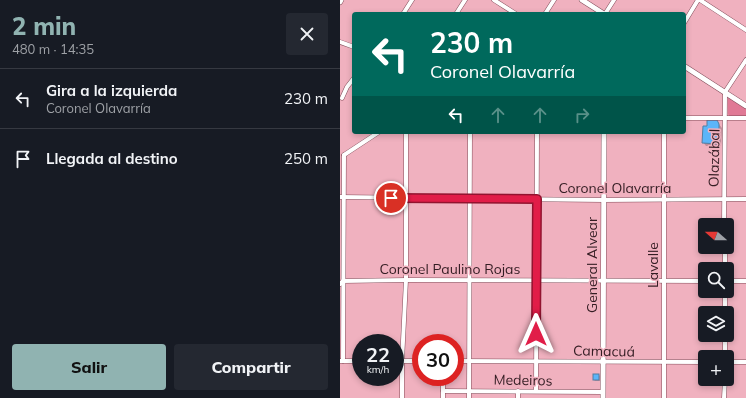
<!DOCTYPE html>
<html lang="es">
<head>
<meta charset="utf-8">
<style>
  body { margin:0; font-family:Mulish,sans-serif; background:#242831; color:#f1f3f6; height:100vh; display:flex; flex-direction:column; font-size:15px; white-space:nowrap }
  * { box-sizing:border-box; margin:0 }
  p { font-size:13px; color:#9ea1a6 }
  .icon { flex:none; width:22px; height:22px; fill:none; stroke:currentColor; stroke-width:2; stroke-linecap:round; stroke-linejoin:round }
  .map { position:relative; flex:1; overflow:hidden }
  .panel { display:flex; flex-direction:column; background:#171b24; width:340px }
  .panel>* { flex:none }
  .guide { position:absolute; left:12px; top:12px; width:334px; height:122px; border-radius:4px; box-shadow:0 2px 6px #0003; background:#00695c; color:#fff; overflow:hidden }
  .needle { width:26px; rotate:291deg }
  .fabs { position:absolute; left:358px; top:218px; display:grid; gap:8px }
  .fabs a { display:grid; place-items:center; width:36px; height:36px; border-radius:4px; background:#171b24; box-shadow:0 2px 6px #0003; font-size:20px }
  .speed { position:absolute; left:12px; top:334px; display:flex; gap:8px; font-size:20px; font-weight:700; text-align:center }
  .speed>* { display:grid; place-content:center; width:52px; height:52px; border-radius:50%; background:#171b24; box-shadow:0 2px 6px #0003; line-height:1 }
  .speed small { font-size:10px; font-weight:400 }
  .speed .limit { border:6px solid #d22; background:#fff; color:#111 }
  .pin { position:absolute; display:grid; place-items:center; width:34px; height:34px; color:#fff; margin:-17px; border:2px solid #fff; border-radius:50%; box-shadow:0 1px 4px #0007 }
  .me { position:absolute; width:44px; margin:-22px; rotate:0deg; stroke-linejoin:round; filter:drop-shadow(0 0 3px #0008) }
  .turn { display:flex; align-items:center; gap:14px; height:84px; padding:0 12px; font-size:18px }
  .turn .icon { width:52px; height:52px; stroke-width:2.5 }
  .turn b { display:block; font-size:28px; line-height:34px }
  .lanes { display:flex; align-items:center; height:38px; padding:0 12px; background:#0003; justify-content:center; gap:20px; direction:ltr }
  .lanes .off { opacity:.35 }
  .round { display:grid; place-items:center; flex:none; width:42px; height:42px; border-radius:4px; background:#242831 }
  .overview { display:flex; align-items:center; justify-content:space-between; height:68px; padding:0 12px }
  h1 { font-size:24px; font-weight:800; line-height:30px; color:#90b3b1 }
  .button { display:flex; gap:8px; margin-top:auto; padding:8px 12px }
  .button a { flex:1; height:46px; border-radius:4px; background:#90b3b1; color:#111; font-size:16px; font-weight:800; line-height:46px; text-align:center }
  .button a+a { background:#242831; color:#f1f3f6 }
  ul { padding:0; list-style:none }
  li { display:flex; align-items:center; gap:12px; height:60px; padding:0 12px; border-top:1px solid #363941 }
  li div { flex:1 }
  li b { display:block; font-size:15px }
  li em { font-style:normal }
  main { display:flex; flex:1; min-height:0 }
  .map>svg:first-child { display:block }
  .green { fill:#e07995 }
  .shadow { fill:#0003 }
  .building { fill:#5bb5f9; stroke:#517ea2 }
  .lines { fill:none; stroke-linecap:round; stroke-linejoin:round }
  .minor-casing { stroke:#824c59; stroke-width:5 }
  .tertiary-casing { stroke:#824c59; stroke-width:6 }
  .minor { stroke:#fff; stroke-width:4 }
  .tertiary { stroke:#fff; stroke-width:5 }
  .route-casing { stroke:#92132f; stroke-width:10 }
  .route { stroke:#e11d48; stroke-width:7 }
  .labels { text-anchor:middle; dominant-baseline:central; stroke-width:3; stroke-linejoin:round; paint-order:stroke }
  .street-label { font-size:14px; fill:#341d23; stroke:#f0b1bf }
</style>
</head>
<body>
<main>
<section class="panel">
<div class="overview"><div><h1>2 min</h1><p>480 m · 14:35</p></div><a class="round"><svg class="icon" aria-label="close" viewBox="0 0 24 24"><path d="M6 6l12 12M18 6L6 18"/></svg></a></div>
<ul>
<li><svg class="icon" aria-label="left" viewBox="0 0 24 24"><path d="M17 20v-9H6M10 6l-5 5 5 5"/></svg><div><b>Gira a la izquierda</b><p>Coronel Olavarría</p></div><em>230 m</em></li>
<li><svg class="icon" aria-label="arrive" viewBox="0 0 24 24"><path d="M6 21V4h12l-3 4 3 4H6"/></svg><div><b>Llegada al destino</b></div><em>250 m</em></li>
</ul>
<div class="button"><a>Salir</a><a>Compartir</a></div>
</section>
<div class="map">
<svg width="406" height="398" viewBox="0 0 406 398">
  <rect width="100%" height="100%" fill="#f0b1bf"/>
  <path class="green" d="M388,98h1l17,11v7h-17l-1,-2z"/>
  <g class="shadow">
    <path d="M376,121l6,7 -1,18h-15l-3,-4 5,-15z"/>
    <path d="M259,375l1,1v5h-5l-1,-1z"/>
  </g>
  <g class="building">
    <path d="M367,120h10l2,4v20l-17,-1 1,-17h4z"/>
    <rect x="253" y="374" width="6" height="6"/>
  </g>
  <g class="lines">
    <g class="minor-casing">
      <g id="minor">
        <path d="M154,0l22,14"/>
        <path d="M360,0l46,30"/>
        <path d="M63,14l9,-14"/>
        <path d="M116,14l9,-14"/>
        <path d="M205,14l9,-14"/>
        <path d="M265,14l9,-14"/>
        <path d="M344,23l14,-23"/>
        <path d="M0,42l14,5"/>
        <path d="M2,98l5,-11 7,-9"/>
        <path d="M344,118h62"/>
        <path d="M4,155l35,-23"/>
        <path d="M0,197l264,3 142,-1"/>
        <path d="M384,225l1,-130v-3l21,-32"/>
        <path d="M385,247v22"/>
        <path d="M387,281h19"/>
        <path d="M0,284l3,-3 63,-1 299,1"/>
        <path d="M385,313v-22"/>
        <path d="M385,357v-22"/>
        <path d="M0,361h21"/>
        <path d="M3,361l1,-206"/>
        <path d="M55,361h26"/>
        <path d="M115,361l250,1"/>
        <path d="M387,362h19"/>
        <path d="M103,377v21"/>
        <path d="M103,391l160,1"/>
        <path d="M178,391v7"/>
        <path d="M196,391l1,-259"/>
        <path d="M62,398v-37l4,-81v-148"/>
        <path d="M129,398l1,-266"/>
        <path d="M324,398v-266"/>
        <path d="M384,398l1,-19"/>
      </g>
    </g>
    <g class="tertiary-casing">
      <g id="tertiary">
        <path d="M242,0l22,14"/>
        <path d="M0,2l1,-2"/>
        <path d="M344,66l62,40"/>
        <path d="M263,398l1,-266"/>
      </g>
    </g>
    <use href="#minor" class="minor"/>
    <use href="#tertiary" class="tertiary"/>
  </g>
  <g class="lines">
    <g class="route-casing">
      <path id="route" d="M51,198l146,1 -1,135"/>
    </g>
    <use href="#route" class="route"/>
  </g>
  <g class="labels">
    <g class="street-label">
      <text transform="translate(374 158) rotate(-89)">Olazábal</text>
      <text x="275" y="188">Coronel Olavarría</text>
      <text transform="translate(252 265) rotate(-90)">General Alvear</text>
      <text transform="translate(313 265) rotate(-90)">Lavalle</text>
      <text x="110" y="269">Coronel Paulino Rojas</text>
      <text transform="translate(264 351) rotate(1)">Camacuá</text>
      <text transform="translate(183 380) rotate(1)">Medeiros</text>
    </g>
  </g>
</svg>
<div class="fabs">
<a><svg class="needle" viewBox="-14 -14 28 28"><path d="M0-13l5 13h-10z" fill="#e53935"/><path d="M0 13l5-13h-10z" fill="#9ea1a6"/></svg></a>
<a><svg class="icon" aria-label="search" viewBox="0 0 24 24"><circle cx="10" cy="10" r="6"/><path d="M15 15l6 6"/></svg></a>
<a><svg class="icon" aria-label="layers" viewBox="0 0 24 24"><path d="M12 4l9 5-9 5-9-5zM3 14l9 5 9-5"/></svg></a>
<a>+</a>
</div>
<div class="speed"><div>22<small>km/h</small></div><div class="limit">30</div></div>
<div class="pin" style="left:51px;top:198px;background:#d93025"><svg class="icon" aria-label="arrive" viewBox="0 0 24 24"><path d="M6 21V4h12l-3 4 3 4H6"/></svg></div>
<svg class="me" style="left:196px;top:334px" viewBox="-20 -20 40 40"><path d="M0-17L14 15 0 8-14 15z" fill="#e11d48" stroke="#fff" stroke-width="4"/></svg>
<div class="guide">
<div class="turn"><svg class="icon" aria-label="left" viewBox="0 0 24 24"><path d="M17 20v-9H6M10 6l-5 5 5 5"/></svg><div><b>230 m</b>Coronel Olavarría</div></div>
<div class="lanes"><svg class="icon" aria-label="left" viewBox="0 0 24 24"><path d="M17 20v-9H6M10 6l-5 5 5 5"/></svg><svg class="icon off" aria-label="ahead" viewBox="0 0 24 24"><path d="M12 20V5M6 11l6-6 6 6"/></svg><svg class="icon off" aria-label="ahead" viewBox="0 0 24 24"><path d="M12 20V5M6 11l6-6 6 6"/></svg><svg class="icon off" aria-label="right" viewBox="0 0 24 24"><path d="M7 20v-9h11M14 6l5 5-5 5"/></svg></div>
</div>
</div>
</main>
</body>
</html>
